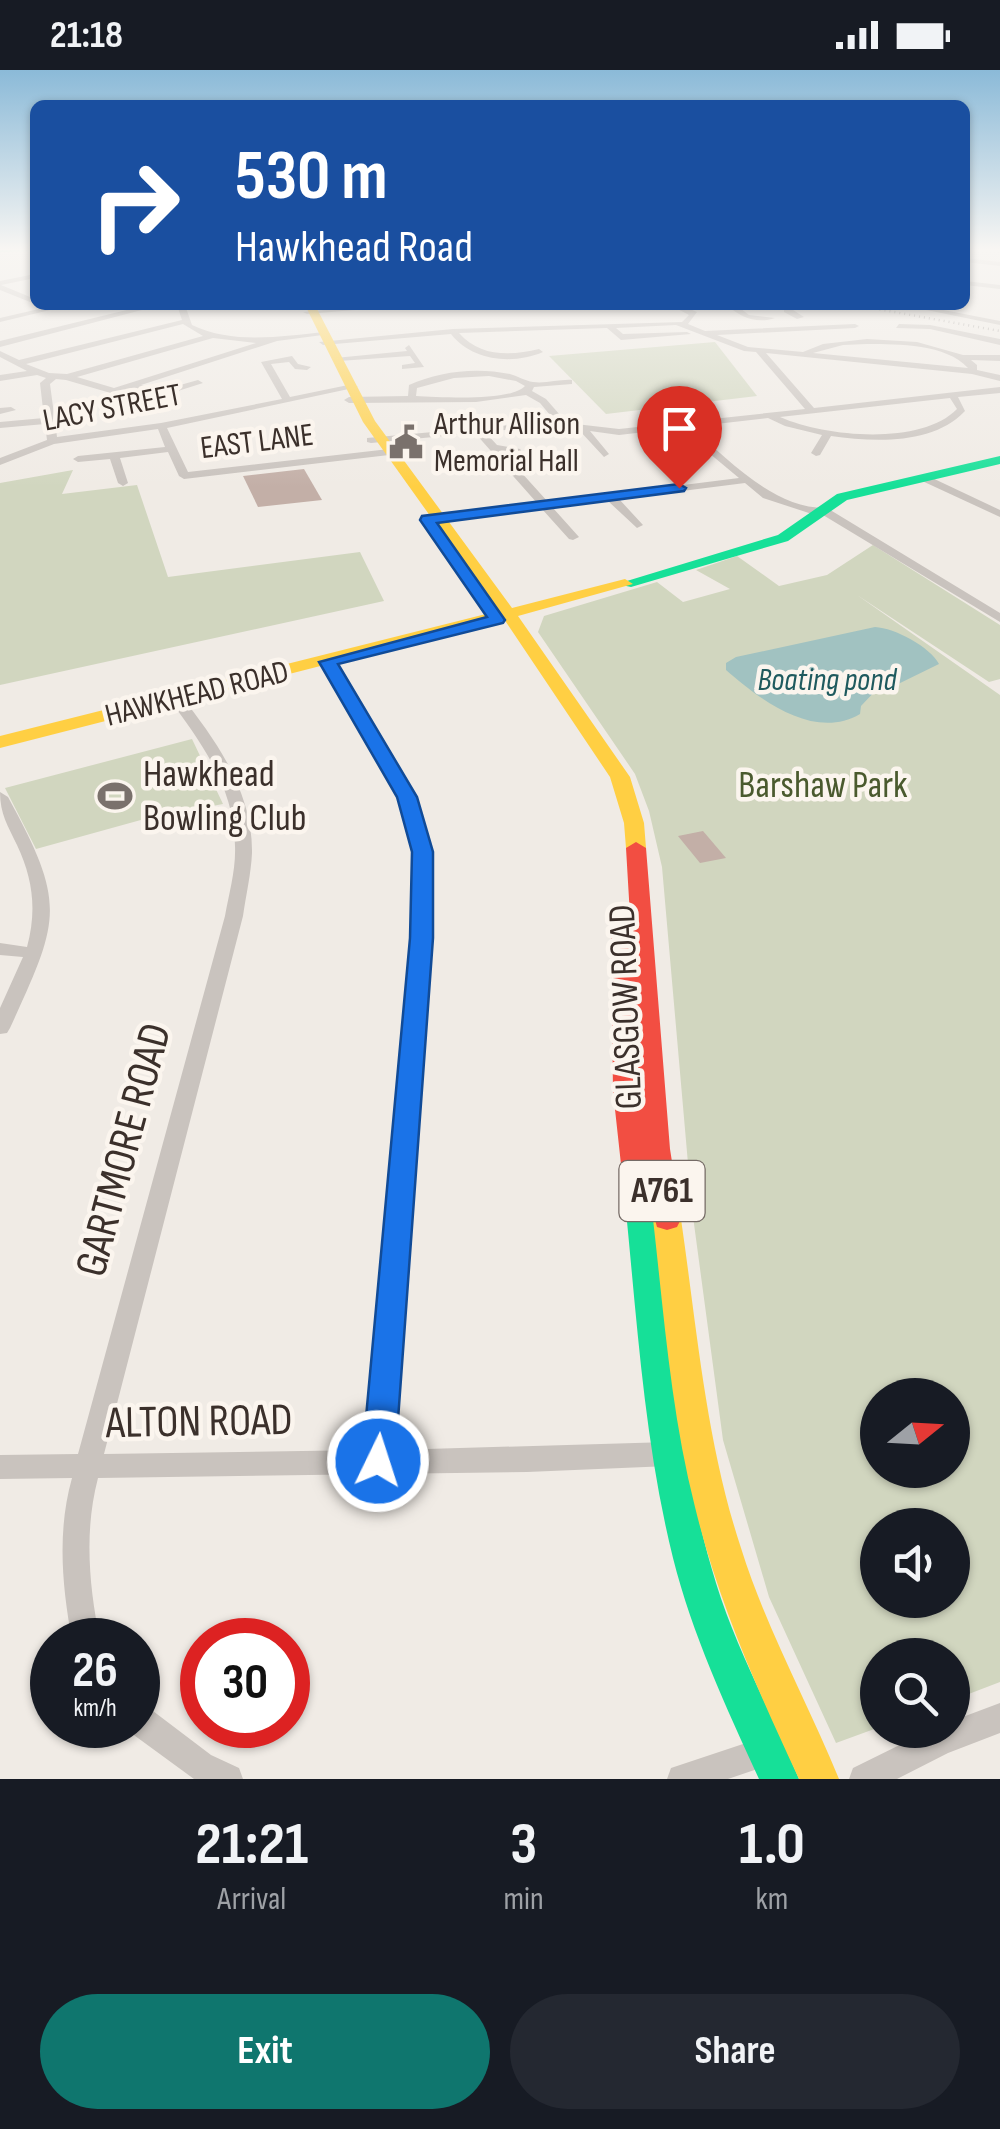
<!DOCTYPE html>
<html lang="en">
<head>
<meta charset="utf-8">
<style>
  body { margin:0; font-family:"Sofia Sans Condensed",sans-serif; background:#242831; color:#f1f3f6; height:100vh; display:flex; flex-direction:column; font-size:38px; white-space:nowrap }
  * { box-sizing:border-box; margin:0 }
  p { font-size:32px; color:#9ea1a6 }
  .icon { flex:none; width:55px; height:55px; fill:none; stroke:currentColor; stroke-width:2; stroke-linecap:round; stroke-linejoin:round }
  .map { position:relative; height:1709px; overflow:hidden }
  .panel { display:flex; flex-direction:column; background:#171b24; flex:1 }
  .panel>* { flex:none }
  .top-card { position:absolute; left:30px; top:30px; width:940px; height:210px; border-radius:15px; box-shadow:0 2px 8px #0004; background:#1a4fa0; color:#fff; overflow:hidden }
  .needle { width:65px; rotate:72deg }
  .controls { position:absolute; left:860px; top:1308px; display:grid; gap:20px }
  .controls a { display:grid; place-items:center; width:110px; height:110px; border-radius:50%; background:#171b24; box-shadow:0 2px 8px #0004; font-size:50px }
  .speed { position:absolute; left:30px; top:1548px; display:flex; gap:20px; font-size:50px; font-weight:700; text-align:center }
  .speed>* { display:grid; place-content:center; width:130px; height:130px; border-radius:50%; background:#171b24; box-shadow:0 2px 8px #0004; line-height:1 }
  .speed small { font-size:25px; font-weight:400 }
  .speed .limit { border:15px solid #d22; background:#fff; color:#111 }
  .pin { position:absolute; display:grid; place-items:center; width:85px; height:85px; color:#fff; margin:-102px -42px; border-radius:50% 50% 50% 0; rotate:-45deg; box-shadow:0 0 10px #0007 }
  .pin .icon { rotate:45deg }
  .me { position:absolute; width:110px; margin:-55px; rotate:4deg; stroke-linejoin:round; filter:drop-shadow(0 0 8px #0008) }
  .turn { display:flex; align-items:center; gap:35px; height:210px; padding:0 40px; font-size:45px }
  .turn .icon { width:130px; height:130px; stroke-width:2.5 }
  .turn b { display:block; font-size:70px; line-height:85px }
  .eta { display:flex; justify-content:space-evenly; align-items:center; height:170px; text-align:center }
  .eta b { font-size:60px; font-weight:700; line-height:70px }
  .cta { display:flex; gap:20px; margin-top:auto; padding:20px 40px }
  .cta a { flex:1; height:115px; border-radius:60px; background:#0f766e; color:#fff; font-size:40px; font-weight:700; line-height:115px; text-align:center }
  .cta a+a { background:#242831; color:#f1f3f6 }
  .status { display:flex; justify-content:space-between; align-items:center; height:70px; padding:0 50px; background:#171b24; direction:ltr }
  .status svg { height:28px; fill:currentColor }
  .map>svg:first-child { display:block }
  .green { fill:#d1d6bf; fill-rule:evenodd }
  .water { fill:#a1c2c1 }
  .building { fill:#c3afa7 }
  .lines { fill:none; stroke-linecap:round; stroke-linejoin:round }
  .street { fill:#c9c3be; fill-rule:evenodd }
  .fast { fill:#16e098; fill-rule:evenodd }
  .slow { fill:#ffcf43; fill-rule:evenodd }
  .jam { fill:#f24e42; fill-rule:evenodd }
  .rail { stroke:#b1aca8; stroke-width:2.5; stroke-dasharray:1 4; stroke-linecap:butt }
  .route { fill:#1a73e8; stroke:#114b97; stroke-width:2.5 }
  .labels { text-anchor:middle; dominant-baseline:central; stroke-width:9; stroke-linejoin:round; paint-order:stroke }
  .far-street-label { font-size:32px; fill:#3b302b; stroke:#fbf5ee }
  .far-poi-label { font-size:32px; fill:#3b302b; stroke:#fbf5ee; text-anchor:start }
  .far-water-label { font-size:32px; font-style:italic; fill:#1f5a5e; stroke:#fbf5ee }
  .shield { fill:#fbf5ee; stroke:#756b66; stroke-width:2.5 }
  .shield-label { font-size:35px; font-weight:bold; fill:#3b302b }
  .poi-label { font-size:38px; fill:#3b302b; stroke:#fbf5ee; text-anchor:start }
  .park-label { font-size:38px; fill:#4a5a2e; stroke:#fbf5ee }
  .street-label { font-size:38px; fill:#3b302b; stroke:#fbf5ee }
  .near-street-label { font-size:45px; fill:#3b302b; stroke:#fbf5ee }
</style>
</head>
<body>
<div class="status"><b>21:18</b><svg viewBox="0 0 49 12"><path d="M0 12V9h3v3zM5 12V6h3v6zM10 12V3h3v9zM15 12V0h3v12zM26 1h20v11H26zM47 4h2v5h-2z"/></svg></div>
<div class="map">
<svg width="1000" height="1709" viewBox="0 0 1000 1709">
  <rect width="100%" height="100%" fill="#f0ebe5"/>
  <g class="green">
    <path d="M715,272l42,54 -151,18 -57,-58z"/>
    <path d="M73,400l-11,24 75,-9 31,92 192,-25 24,49 -384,84v-202z"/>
    <path d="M873,475l127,80v54l-11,3 -132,-87 143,100v987l-47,18 -1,-45h-74l-1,73 -41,15 -67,-146 -46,-157 -31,-231 -30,-342 -13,-56 -14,-37 -97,-142 6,-16 113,-34 26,20 47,-13 -34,-19 41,-14 42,30 48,-11zM878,1325h74v75h-74zM878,1455h74v75h-74z"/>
    <path d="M192,669l31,65 -75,14 -112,31 -31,-61z"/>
  </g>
  <path class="water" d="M875,557c20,1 55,20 64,37l-47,23 -14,1 -17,18 -1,8c-47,28 -103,-17 -134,-44v-7l10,-6z"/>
  <g class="building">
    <path d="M304,399l18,31 -64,7 -15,-31z"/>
    <path d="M703,761l23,27 -26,5 -22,-27z"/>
  </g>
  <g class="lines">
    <g class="street">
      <path d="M965,188l35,4v4l-35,-4z"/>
      <path d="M35,204v4l-34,7 34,14v5l-35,-14v-9z"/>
      <path d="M965,211l35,4v4l-35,-4z"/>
      <path d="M56,235h15l-71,17v-4z"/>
      <path d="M147,235h14l-161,42v-6z"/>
      <path d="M177,235h8l7,20c42,20 89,11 134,7l4,2 -53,7 -136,44 18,6 39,-11 5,3 -44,14 -28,-9 -17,6 -48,-14 -10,-1 -6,5 7,53 104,-14 121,-24 -21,-37 31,-6 6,8 13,3 -4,3 -12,-1 -6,-7 -18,2 19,33 63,-13 5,3 -191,41 21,44 201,-23 5,3 -5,3 -205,24 -5,-3 -11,-24 -48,6 8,25 -5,3 -5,-3 -8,-24 -32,3 -5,-3 5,-3 87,-9 -7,-18 -104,15 -54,21v-7l47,-18 -2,-16 -45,4v-6l44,-4 -4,-35 6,-5 -9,-3 -37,6v-6l27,-4 -27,-14v-6l19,9 163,-40zM183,254l20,12 -136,38 -18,-1 -23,-9zM213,268l43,5 -142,45 -37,-11z"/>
      <path d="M376,235h39l-108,9 -4,-2z"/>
      <path d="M670,235h10l17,7 -9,12 17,7 150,-7 4,2 -4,2 -138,7 31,12 55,5 20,-8 44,-5 50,3 46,13h37v6l-29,-1 6,5v5l23,5v6l-28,-7 -206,-21 48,55 186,-21v6l-42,4 7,14c-32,34 -90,31 -134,25l-11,19 -4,1 -5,-3 11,-18 -37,-9 -17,-8 -78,9c40,33 83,82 137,81l173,105v9l-177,-107h-8l-52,-17 -18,-15 -126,16 24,26 -6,3 -29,-27 -55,7 26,29 -6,3 -4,-1 -27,-30 -119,13 -2,-2 6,-3 110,-14 -62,-70 -104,10 -4,-1v-4l188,-17 -15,-18 -14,-8 -50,7 -127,1 -5,-3 5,-3 59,-1 1,-11c30,-14 68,-18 101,-11 8,2 15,7 23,8 12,2 27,-3 39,-2v4l-38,3 -2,4 14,8 21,24 52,6 186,-20 -49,-57 -12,-1 -68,-26 -60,3 7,6 64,-2 4,2 -70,6 -14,-12 -148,5c21,24 51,23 80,16l4,3c-30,13 -71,9 -92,-18l-128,11 -4,-3 134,-13 229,-7 7,-7zM867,274c32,0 79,0 101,24l-155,-15 30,-8zM489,306l27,5 9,5c-15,16 -85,11 -109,10l1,-8 37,-10zM950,328l7,11c-36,37 -132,28 -177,8zM547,356l32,4 25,27 5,-3 -19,-23 29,4 60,-7 60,50 -191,24 -28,-31 11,-7 -11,-15 -23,-4 -12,-13zM503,382l10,1 7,10 -5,3z"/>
      <path d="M727,235h9l13,10 26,3c-18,6 -34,0 -48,-13z"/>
      <path d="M902,235h16l82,16v4z"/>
      <path d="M784,238h6l14,9 -7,2 -13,-7z"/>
      <path d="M899,254l31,1 70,14v6l-70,-16 -34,-1z"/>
      <path d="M409,275l15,22 -22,2v-4l13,-2 -5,-7 -71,5 -4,-3 72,-7 -2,-3z"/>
      <path d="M0,338l11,-1 5,3 -16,4z"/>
      <path d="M920,406h8l72,34v7l-80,-37z"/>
      <path d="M328,587l7,4 80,136 16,55 -1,86 -37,512 276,-8 9,4 4,8 -4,8 -9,4 -142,6 -429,6c-14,53 -9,108 2,162h-28c-10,-54 -15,-109 0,-162l-72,1v-24l78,-1 147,-538c4,-23 11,-46 10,-70 0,-57 -33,-103 -66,-147l2,-3h10c36,45 72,97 71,157 -1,21 -6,42 -9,63l-139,538 263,-4 45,-512 3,-86 -16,-55 -78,-136z"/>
      <path d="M0,722l8,5c59,108 52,122 2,231l-3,5 -7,1v-26l23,-51 -23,-2v-12l27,4c10,-37 6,-68 -10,-102 -9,-19 -17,-31 -17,-53z"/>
      <path d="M1000,1633v30l-52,20 -51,26h-48l4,-11 77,-38h22v-9z"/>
      <path d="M138,1634l11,4 62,47 28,13 4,11h-49l-67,-49 -1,-5h12z"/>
      <path d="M764,1667l11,4 4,11 -4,11 -47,16h-61l4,-11z"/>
    </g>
    <g class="fast">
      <path d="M0,178h35v3l-35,1z"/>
      <path d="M1000,386v8l-153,36 -59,41 -157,46 -14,-3 161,-49 59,-41z"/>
      <path d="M639,1120l10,3 4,8c16,128 25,259 63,382 21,68 56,130 83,196h-40c-33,-72 -67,-145 -86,-221 -29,-117 -36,-238 -48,-357l4,-8z"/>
    </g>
    <g class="slow">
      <path d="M305,235h10l60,116 137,187 113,-29 8,5 -115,32 112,161 14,46 2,25 -3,4 -7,2 -10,-6 -2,-25 -14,-46 -106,-158 -504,129v-12l498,-125 -135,-189z"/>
      <path d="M667,1138l10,3 4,8c16,110 25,223 60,329 25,80 66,153 98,231h-40c-41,-88 -81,-177 -104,-272 -24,-94 -31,-192 -42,-288l4,-8z"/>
    </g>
    <path class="jam" d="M636,772l10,6 24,301 11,70 -4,8 -10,3 -10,-3 -6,-22 -12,7 -10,-3 -4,-8 -12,-110 -2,-154 11,-7 9,3 -5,-85z"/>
    <path class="rail" d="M855,235l145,26"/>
  </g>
  <linearGradient id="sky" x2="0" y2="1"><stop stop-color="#8bbad8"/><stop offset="0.43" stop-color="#f8f6f3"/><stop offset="1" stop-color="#f8f6f3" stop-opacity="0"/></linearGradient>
  <rect width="1000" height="417" fill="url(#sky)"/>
  <path class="route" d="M679,414l7,4 -2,3 -247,32 68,97 -2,3 -165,41 79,133 16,55v86l-38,523 -5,11 -12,4 -11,-4 -5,-11 48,-523 2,-86 -15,-55 -78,-135 168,-45 -67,-97 2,-4z"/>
  <defs>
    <g id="civic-bare" transform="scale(2.7)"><path d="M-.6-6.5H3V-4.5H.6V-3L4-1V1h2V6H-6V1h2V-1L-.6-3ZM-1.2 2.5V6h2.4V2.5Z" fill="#7a716c" stroke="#fbf5ee" stroke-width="2.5" paint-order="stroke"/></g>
    <g id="stadium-bare" transform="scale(2.7)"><path d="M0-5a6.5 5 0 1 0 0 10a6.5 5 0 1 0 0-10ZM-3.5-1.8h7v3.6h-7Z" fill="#7a716c" stroke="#fbf5ee" stroke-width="2.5" paint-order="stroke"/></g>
  </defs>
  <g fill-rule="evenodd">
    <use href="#civic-bare" x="406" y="372"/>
    <use href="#stadium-bare" x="115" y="726"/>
  </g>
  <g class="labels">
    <g class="far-street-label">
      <text transform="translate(112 338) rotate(-11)">LACY STREET</text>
      <text transform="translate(257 372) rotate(-7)">EAST LANE</text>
      <text transform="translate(197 624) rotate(-14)">HAWKHEAD ROAD</text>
    </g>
    <g class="far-poi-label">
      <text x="434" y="354">Arthur Allison<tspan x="434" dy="37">Memorial Hall</tspan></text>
    </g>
    <g class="far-water-label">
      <text x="827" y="610">Boating pond</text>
    </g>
    <rect class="shield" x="619.5" y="1091" width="85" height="60" rx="8"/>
    <g class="shield-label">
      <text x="662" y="1121">A761</text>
    </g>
    <g class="poi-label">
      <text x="143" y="704">Hawkhead<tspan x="143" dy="44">Bowling Club</tspan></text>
    </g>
    <g class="park-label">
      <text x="823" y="715">Barshaw Park</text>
    </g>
    <g class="street-label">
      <text transform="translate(626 937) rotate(-92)">GLASGOW ROAD</text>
    </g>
    <g class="near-street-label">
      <text transform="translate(124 1080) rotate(-75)">GARTMORE ROAD</text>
      <text transform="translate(199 1352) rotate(-1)">ALTON ROAD</text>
    </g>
  </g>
</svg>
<div class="controls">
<a><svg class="needle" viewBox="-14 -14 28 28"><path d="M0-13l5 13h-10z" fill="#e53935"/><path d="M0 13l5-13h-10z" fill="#9ea1a6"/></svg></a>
<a><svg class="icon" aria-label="sound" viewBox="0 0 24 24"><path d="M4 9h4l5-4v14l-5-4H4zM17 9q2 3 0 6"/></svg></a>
<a><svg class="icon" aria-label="search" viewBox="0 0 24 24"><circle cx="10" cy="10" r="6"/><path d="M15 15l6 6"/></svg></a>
</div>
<div class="speed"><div>26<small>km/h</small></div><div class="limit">30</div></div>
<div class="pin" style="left:679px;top:418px;background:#d93025"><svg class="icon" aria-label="arrive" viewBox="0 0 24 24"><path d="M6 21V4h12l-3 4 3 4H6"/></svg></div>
<svg class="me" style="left:378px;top:1391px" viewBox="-20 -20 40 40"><circle r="17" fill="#1a73e8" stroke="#fff" stroke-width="3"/><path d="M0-11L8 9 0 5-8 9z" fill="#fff"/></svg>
<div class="top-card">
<div class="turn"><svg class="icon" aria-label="right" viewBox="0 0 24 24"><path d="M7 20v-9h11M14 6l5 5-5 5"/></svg><div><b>530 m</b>Hawkhead Road</div></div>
</div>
</div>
<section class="panel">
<div class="eta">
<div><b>21:21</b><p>Arrival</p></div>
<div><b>3</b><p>min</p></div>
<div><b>1.0</b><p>km</p></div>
</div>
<div class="cta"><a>Exit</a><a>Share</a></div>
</section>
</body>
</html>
